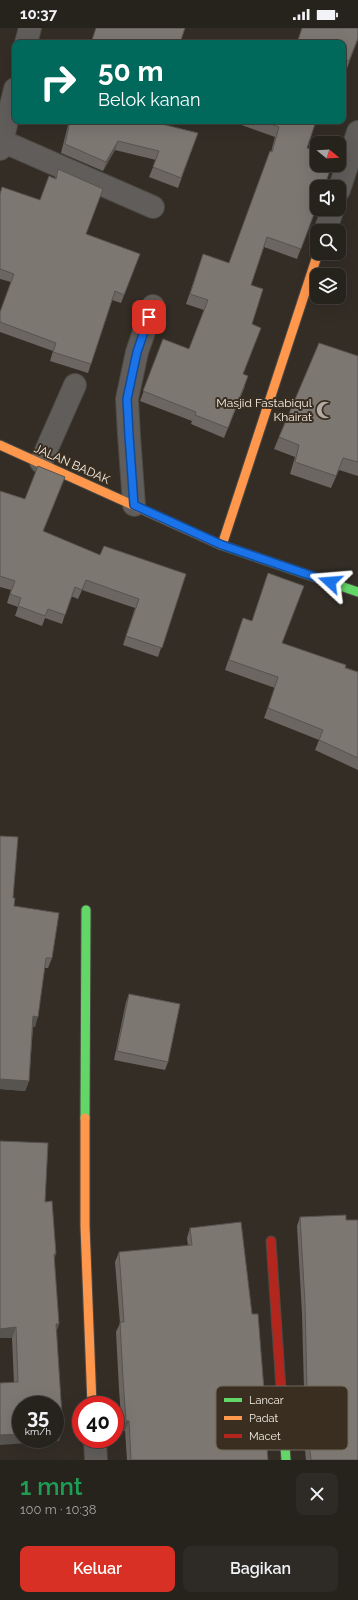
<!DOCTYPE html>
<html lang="id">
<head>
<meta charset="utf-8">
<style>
  body { margin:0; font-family:Raleway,sans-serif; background:#2e2a25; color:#f1f3f6; height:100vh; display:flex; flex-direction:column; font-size:15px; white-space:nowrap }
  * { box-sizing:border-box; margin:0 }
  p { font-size:13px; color:#a4a4a3 }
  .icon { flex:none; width:22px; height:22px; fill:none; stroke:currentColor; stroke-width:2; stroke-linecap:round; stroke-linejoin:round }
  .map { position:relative; height:1432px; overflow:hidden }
  .side { display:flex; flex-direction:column; background:#26221c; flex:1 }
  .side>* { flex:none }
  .top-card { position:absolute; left:12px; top:12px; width:334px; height:84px; border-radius:8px; box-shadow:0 4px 16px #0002,0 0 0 1px #423f3b; background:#00695c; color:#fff; overflow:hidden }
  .needle { width:26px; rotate:108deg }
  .controls { position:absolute; left:310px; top:108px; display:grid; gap:8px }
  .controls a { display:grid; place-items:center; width:36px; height:36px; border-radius:8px; background:#26221c; box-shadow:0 4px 16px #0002,0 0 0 1px #423f3b; font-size:20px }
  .speed { position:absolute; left:12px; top:1368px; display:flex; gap:8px; font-size:20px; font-weight:700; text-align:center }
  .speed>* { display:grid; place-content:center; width:52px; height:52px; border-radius:50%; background:#26221c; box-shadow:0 4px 16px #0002,0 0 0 1px #423f3b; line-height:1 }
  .speed small { font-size:10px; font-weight:400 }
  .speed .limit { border:6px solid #d22; background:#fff; color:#111 }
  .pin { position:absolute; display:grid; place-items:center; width:34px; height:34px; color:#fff; margin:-17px; border-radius:8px; box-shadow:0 2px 6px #0006 }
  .me { position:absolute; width:44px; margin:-22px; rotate:289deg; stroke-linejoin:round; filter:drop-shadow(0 0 3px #0008) }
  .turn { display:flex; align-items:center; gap:14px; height:84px; padding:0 20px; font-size:18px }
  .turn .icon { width:52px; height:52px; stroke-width:2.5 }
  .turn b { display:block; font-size:28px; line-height:34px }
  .round { display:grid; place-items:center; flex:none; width:42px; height:42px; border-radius:8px; background:#2e2a25 }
  .headline { display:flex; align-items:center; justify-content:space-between; height:68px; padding:0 20px }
  h1 { font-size:24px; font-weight:600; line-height:30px; color:#1e9e55 }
  .primary-button { display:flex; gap:8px; margin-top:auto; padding:8px 20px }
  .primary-button a { flex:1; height:46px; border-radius:8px; background:#d93025; color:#fff; font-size:16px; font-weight:600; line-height:46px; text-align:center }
  .primary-button a+a { background:#2e2a25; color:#f1f3f6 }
  .status { display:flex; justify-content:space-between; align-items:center; height:28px; padding:0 20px; background:#26221c; direction:ltr }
  .status svg { height:11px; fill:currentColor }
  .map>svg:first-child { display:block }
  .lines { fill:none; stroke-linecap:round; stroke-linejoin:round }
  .street-casing { stroke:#4d4842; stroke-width:24 }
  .fast-casing { stroke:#4d4842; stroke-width:11 }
  .slow-casing { stroke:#4d4842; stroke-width:11 }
  .jam-casing { stroke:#4d4842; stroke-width:11 }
  .street { stroke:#605d5b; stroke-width:22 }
  .fast { stroke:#63d668; stroke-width:9 }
  .slow { stroke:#ff974d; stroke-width:9 }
  .jam { stroke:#b3261e; stroke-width:9 }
  .wall { fill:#6b6661 }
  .shaded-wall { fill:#57534f }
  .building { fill:#7c7771; stroke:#57534f }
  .route-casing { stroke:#114b97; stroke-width:10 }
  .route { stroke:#1a73e8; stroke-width:7 }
  .labels { text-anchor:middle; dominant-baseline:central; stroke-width:4; stroke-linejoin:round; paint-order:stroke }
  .poi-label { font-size:12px; fill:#f6eee6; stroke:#392e20; text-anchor:end }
  .street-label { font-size:12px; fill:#f6eee6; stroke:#392e20 }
  .key { fill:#392e20; stroke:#72685b; stroke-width:1 }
  .key-label { font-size:11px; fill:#f6eee6 }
</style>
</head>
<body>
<div class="status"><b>10:37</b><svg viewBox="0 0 49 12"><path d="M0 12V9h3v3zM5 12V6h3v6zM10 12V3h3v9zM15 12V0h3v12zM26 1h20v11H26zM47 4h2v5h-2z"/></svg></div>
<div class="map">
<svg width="358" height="1432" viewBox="0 0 358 1432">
  <rect width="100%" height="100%" fill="#332d26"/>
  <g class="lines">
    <g class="street-casing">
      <g id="street">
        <path d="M26,15l4,-15"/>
        <path d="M2,113l151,66"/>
        <path d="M0,121l15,-60"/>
        <path d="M339,162l19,-58"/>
        <path d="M325,203l8,-22"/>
        <path d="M41,434l34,-77"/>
        <path d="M134,477l-5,-70 -2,-36 10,-47 16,-46"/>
        <path d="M95,1411l1,21"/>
      </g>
    </g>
    <g class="fast-casing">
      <g id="fast">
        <path d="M221,517l137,47"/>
        <path d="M85,1090l1,-208"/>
        <path d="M282,1376l4,56"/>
      </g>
    </g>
    <g class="slow-casing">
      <g id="slow">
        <path d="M0,417l221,100"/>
        <path d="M222,517l96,-292"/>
        <path d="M85,1090v108l7,179"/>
      </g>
    </g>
    <g class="jam-casing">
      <path id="jam" d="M271,1213l11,163"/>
    </g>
    <use href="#street" class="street"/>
    <use href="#fast" class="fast"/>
    <use href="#slow" class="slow"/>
    <use href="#jam" class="jam"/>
  </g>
  <g class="wall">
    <path d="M358,11l-12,32 -3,-1v-27z"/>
    <path d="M69,93h80l49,12 -20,55 -29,-11 7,-17 -41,-10 -12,21 -42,-18z"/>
    <path d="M237,93h79l-9,27 10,58 -20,53 -33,-12 -13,38 1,39 -9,50 2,12 -21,52 -33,-14 1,-3 -52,-20 23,-62 26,10 15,-39 -18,-6 17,-50 26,9 42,-111 4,-15 -39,-14z"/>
    <path d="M58,141l28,65 54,20 -19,49 -9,-3 -24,73 -38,-12 3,-10 -53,-19v-20l11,-30 -11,-3v-85l40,6 15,-22z"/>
    <path d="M358,328v120l-19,-6 -8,18 -41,-14 5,-17 -21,-8 5,-12z"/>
    <path d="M61,458l-18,46 57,23 86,19 -28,83 -35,-12 12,-37 -53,-18 -4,9 -7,-3 -9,28 -17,-6 -3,8 -27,-10 3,-9 -11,-4 4,-13 -11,-3v-96l25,8z"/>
    <path d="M243,590l39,25 76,29v98l-43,-20 4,-10 -55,-22 11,-30 -50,-18z"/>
    <path d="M0,808l13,62 1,8 38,52 -4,10h-3l-10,59h-2l-4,54 -4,10 -25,-2z"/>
    <path d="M129,966l39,68 -3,8 -51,-10 12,-58z"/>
    <path d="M45,1174l9,58 5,64 -2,6 2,111 -45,-58 -2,-45z"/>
    <path d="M300,1189l46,3 12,240h-52l-6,-60 4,-10 -2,-77 -5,-87z"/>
    <path d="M190,1200l62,86 10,81 6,65h-141l-2,-29h-3l-3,-42 -3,-57 4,-9 -5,-61 4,-10 69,-6 -1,-8z"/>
  </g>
  <g class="shaded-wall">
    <path d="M118,113l-3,9 -12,21 3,-9z"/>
    <path d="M33,988l5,1 -3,10 -5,-1z"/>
    <path d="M0,1051l29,2 -4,10 -25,-2z"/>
    <path d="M54,1226h2l-3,10z"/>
    <path d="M56,1296h3l-4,10z"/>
    <path d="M16,1299l-4,11h-12v-9z"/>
    <path d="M126,1393h3l-4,10h-3z"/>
    <path d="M63,1403l-4,10 -59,4v-10l21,-1v5h34v-7z"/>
  </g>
  <g class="building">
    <path d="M96,0h89l-5,15h-89z"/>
    <path d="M302,0h56v10l-9,23 -6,-2v-16h-46z"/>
    <path d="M70,93h79l49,12 -17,45 -28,-11 6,-16 -41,-10 -12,21 -41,-18z"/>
    <path d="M262,93h54l-9,27 10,3v14h15l-8,22h-7v19l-16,43 -34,-12 -16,48 12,4 -11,35 9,4 -18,46 5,2 -20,52 -33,-13 1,-3 -53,-21 20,-52 26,10 19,-49 -18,-6 13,-40 26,9 41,-112 2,1 7,-25z"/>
    <path d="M58,141l45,20 -17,45 54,20 -16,41 -9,-4 -24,73 -38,-12 3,-9 -56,-21v-10l14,-38 -14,-5v-75l2,-7 38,13 9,-24 7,3z"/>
    <path d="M319,315l39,13v106l-15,-4 -7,18 -41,-14 4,-17 -20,-8z"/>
    <path d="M38,438l27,11 -22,54 57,24 4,-9 82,28 -24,74 -36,-12 13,-37 -53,-19 -4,10 -7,-3 -10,28 -17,-6 -3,7 -27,-10 3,-8 -11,-4 5,-13 -15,-5v-85l25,8z"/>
    <path d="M268,545l36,13 -22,57 64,22 -1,3 13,4v86l-39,-18 4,-10 -55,-22 10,-31 -49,-17 14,-42 9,3z"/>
    <path d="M0,808l18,1 -5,61h2l-1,8 45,7 -7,45h-6l-8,59 -5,-1 -4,65 -29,-2z"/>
    <path d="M129,966l51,10 -12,58 -51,-11z"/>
    <path d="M0,1113l48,2 -3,59 7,-1 4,53h-2l5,70h-3l7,107 -8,1v-27h-34v29l-21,1v-52l18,-1 -2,-55 -16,2z"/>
    <path d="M346,1187v5h12v240h-47l-8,-70h4l-2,-87 -5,-86z"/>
    <path d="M241,1194l11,92h6l6,76h-2l6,70h-137l-2,-39h-3l-3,-42 -3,-57h4l-5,-70 73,-7 -2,-17z"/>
  </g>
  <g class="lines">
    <g class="route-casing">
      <path id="route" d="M149,289l-12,35 -10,47 2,36 5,70 88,40 108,37"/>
    </g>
    <use href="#route" class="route"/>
  </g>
  <defs>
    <g id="mosque-bare" transform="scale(1.38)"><path d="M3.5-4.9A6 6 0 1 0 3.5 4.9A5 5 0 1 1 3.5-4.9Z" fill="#b2aaa3" stroke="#392e20" stroke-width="2.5" paint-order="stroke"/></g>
  </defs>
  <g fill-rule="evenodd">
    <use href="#mosque-bare" x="325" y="382"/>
  </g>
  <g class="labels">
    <g class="poi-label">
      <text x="312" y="375">Masjid Fastabiqul<tspan x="312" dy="14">Khairat</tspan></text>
    </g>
    <g class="street-label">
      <text transform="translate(72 436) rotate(24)">JALAN BADAK</text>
    </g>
  </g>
  <rect x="216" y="1358" width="132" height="64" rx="6" class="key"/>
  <rect x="224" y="1370" width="18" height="4" fill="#63d668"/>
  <rect x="224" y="1388" width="18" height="4" fill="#ff974d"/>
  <rect x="224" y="1406" width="18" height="4" fill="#b3261e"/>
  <g class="key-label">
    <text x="249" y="1376">Lancar</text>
    <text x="249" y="1394">Padat</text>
    <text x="249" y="1412">Macet</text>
  </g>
</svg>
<div class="controls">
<a><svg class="needle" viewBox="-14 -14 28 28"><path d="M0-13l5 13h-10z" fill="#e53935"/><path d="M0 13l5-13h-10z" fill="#a4a4a3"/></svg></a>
<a><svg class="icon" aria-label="sound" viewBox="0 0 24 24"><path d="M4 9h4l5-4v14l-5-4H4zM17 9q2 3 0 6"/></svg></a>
<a><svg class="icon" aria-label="search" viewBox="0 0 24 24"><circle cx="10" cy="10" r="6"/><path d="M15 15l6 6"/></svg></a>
<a><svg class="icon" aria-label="layers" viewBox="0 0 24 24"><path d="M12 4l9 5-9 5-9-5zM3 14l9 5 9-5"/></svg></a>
</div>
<div class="speed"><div>35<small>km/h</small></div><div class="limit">40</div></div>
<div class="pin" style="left:149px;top:289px;background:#d93025"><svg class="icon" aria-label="arrive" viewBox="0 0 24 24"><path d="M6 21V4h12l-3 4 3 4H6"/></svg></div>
<svg class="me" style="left:330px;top:554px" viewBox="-20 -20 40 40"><path d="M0-17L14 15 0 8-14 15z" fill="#1a73e8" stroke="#fff" stroke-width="4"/></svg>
<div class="top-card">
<div class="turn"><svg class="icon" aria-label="right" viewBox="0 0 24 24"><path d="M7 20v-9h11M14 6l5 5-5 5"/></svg><div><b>50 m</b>Belok kanan</div></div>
</div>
</div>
<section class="side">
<div class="headline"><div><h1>1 mnt</h1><p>100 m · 10:38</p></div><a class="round"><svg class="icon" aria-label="close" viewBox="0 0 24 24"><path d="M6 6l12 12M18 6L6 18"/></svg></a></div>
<div class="primary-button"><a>Keluar</a><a>Bagikan</a></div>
</section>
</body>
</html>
